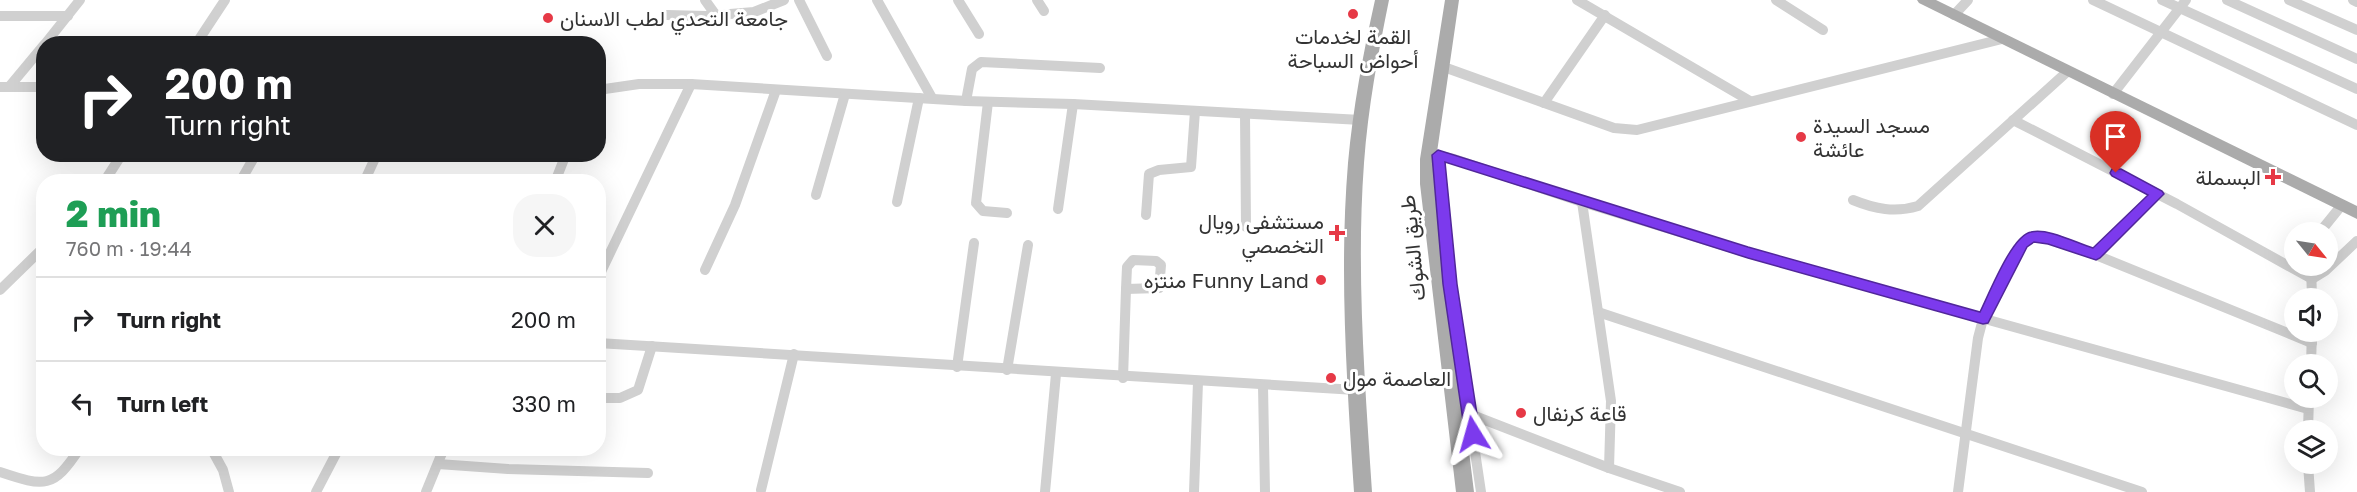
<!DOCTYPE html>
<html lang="en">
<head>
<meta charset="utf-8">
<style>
  body { margin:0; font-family:"Golos Text",Vazirmatn,sans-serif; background:#f6f6f6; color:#202124; height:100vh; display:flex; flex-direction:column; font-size:22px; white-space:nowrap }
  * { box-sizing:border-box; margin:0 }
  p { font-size:20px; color:#757577 }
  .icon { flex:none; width:33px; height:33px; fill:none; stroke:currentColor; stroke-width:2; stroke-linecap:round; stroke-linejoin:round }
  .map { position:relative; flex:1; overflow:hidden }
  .sheet { position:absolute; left:36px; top:174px; width:570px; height:282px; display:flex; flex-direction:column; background:#fff; border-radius:24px; box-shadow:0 6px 24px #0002 }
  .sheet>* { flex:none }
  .hud { position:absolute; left:36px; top:36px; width:570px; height:126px; border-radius:24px; box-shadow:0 6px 24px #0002; background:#202124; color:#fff; overflow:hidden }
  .needle { width:39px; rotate:120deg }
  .tools { position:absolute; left:2284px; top:222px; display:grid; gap:12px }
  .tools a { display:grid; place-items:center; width:54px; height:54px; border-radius:50%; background:#fff; box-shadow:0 6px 24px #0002; font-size:30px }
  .pin { position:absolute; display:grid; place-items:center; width:51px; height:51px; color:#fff; margin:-62px -26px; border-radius:50% 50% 50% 0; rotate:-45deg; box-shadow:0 0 6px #0007 }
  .pin .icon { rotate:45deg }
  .me { position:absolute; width:66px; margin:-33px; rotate:352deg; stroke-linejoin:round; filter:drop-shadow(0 0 4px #0008) }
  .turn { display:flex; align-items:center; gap:21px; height:126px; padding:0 30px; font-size:27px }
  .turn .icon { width:78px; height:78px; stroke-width:2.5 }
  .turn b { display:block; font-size:42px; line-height:51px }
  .round { display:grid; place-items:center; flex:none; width:63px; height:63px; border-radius:24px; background:#f6f6f6 }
  .summary { display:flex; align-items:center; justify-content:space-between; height:102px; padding:0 30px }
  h1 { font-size:36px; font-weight:800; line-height:45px; color:#1e9e55 }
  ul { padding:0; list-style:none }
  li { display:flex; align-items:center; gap:18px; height:84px; padding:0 30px; border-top:2px solid #e0e0e0 }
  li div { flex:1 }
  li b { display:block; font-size:22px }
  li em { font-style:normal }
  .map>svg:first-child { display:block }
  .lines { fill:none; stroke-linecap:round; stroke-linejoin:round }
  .minor { stroke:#d0d0d0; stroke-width:10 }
  .primary { fill:#ababab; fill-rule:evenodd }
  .route { fill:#7c3aed; stroke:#51269a; stroke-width:1.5 }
  .poi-dot { fill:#e63946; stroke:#fff; stroke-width:2 }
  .labels { text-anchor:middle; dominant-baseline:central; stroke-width:6; stroke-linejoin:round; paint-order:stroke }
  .poi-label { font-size:21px; fill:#333; stroke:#fff; text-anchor:start }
  .street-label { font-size:21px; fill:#333; stroke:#fff }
</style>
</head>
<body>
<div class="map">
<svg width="2357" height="492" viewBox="0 0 2357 492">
  <rect width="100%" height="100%" fill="#fff"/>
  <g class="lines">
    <g class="minor">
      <path d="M705,0l10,14"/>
      <path d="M799,0l28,56"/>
      <path d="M877,0l55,98"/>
      <path d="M958,0l21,34"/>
      <path d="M1037,0l7,11"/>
      <path d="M1577,0l173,101"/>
      <path d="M1776,0l47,30"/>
      <path d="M2093,0l264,125"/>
      <path d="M2162,0l195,89"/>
      <path d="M2227,0l130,59"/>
      <path d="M2289,0l68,30"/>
      <path d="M2353,0l4,2"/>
      <path d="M667,15l39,1 48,-4 30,-12"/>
      <path d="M1954,15l14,-15"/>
      <path d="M0,16h68"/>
      <path d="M45,44l35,-44"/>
      <path d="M196,44l29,-44"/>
      <path d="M1441,66l173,62 23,2 365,-91"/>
      <path d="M0,87h44"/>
      <path d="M9,87l35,-42"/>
      <path d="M598,90l41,-6h52l275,17 107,3 288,16"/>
      <path d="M2113,94l73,-94"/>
      <path d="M966,101l6,-32 9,-7 119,6"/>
      <path d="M988,102l-12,101 7,8 24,2"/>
      <path d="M1544,103l61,-88"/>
      <path d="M1245,114l1,113"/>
      <path d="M2013,120l164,84 135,75"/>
      <path d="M1429,154l25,5 128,43 166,51 560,156"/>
      <path d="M1438,155l12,129 31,208"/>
      <path d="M104,182l18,-28"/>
      <path d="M240,182l16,-28"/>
      <path d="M364,182l13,-28"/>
      <path d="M555,182l11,-28"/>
      <path d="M816,195l29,-101"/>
      <path d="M1853,200c22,9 42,13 65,6l150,-135"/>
      <path d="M897,202l22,-104"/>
      <path d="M1582,202l29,199 -2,67"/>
      <path d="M1058,209l15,-105"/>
      <path d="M1146,215l3,-41 10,-4 32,-3 4,-56"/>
      <path d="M2320,232l21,-26"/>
      <path d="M2096,255l61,-61"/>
      <path d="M1133,260l23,1 5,4 -2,23 -33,1 1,-22z"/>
      <path d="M2311,266l1,32"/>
      <path d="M705,270l30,-65 41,-115"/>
      <path d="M598,278l93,-194"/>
      <path d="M2312,279l13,-8 32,-30"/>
      <path d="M0,290l44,-43"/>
      <path d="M1598,312l544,180"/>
      <path d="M598,343l758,47"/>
      <path d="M2311,364l1,-32"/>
      <path d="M957,367l17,-124"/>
      <path d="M1007,370l21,-125"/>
      <path d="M1123,378l3,-89"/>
      <path d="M1263,386l2,106"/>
      <path d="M598,398h22l18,-8 14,-44"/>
      <path d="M1467,413l142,55 71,24"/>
      <path d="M2308,430l1,-32"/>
      <path d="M211,448l12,22 6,22"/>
      <path d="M438,464l70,5 140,4"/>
      <path d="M2308,464l2,28"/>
      <path d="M0,472c45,15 53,17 80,-24"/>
      <path d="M761,490l33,-136"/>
      <path d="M316,492l23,-44"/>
      <path d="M426,492l18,-44"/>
      <path d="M1045,492l11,-118"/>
      <path d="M1194,492l4,-110"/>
      <path d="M1958,492l20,-154 5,-19 39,-76 10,-6 16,2 48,16 216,88"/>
    </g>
    <g class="primary">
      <path d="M1375,0h14c-11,54 -21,108 -25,163 -8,109 1,220 8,329h-18c-7,-109 -15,-220 -6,-329 5,-55 15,-109 27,-163z"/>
      <path d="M1445,0h14l-23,159v25l38,308h-18l-36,-308v-25z"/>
      <path d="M1917,0h19l421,206v13l-438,-216z"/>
    </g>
  </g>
  <path class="route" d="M1438,150l310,97 232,65c9,-18 32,-77 51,-80 18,-4 45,11 62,16l55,-53 -36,-19 -2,-3 2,-4h9l41,22 2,3 -64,64 -4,2 -48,-16 -14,-2 -7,5 -39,76 -5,1 -235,-66 -303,-96 12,122 23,150 -2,4 -5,2 -6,-2 -2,-4 -22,-150 -11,-129z"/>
  <g class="poi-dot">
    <circle cx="1353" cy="14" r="6"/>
    <circle cx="548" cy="18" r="6"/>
    <circle cx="1801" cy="137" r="6"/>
    <path d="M2270 168h6v6h6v6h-6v6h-6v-6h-6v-6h6z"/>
    <path d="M1334 224h6v6h6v6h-6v6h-6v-6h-6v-6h6z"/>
    <circle cx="1321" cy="280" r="6"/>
    <circle cx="1331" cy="378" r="6"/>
    <circle cx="1521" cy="413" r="6"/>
  </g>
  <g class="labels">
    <g class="poi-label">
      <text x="560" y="18">جامعة التحدي لطب الاسنان</text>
      <text x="1353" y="36" text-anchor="middle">القمة لخدمات<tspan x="1353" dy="24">أحواض السباحة</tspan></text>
      <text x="1813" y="125">مسجد السيدة<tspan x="1813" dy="24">عائشة</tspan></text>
      <text x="2261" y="177" text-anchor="end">البسملة</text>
      <text x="1324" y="221" text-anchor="end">مستشفى رويال<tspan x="1324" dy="24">التخصصي</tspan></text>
      <text x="1309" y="280" text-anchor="end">منتزه Funny Land</text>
      <text x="1343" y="378">العاصمة مول</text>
      <text x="1533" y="413">قاعة كرنفال</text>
    </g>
    <g class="street-label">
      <text transform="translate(1412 248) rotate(-96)">طريق الشوك</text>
    </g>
  </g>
</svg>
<div class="tools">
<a><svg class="needle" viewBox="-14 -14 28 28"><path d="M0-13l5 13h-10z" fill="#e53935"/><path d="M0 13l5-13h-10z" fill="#757577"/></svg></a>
<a><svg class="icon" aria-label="sound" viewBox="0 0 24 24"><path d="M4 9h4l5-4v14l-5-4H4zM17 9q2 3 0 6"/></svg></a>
<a><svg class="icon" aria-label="search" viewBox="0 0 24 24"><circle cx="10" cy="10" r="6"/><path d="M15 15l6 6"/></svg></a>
<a><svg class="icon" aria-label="layers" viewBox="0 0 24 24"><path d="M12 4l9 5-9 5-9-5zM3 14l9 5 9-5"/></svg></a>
</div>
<div class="pin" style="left:2116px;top:173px;background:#d93025"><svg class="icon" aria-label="arrive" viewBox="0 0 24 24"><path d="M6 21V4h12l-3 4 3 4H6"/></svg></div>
<svg class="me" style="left:1473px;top:434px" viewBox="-20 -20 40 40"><path d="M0-17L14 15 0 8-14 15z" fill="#7c3aed" stroke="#fff" stroke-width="4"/></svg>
<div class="hud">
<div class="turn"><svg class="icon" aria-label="right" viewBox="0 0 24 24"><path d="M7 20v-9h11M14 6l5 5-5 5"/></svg><div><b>200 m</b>Turn right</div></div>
</div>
<section class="sheet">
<div class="summary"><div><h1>2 min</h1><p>760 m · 19:44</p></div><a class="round"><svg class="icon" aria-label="close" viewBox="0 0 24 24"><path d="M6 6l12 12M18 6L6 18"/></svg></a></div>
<ul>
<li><svg class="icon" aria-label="right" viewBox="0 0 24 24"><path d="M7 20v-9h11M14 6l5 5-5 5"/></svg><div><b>Turn right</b></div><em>200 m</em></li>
<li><svg class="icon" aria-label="left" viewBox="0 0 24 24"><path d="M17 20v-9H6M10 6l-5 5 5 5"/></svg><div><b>Turn left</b></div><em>330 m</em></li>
</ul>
</section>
</div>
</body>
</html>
